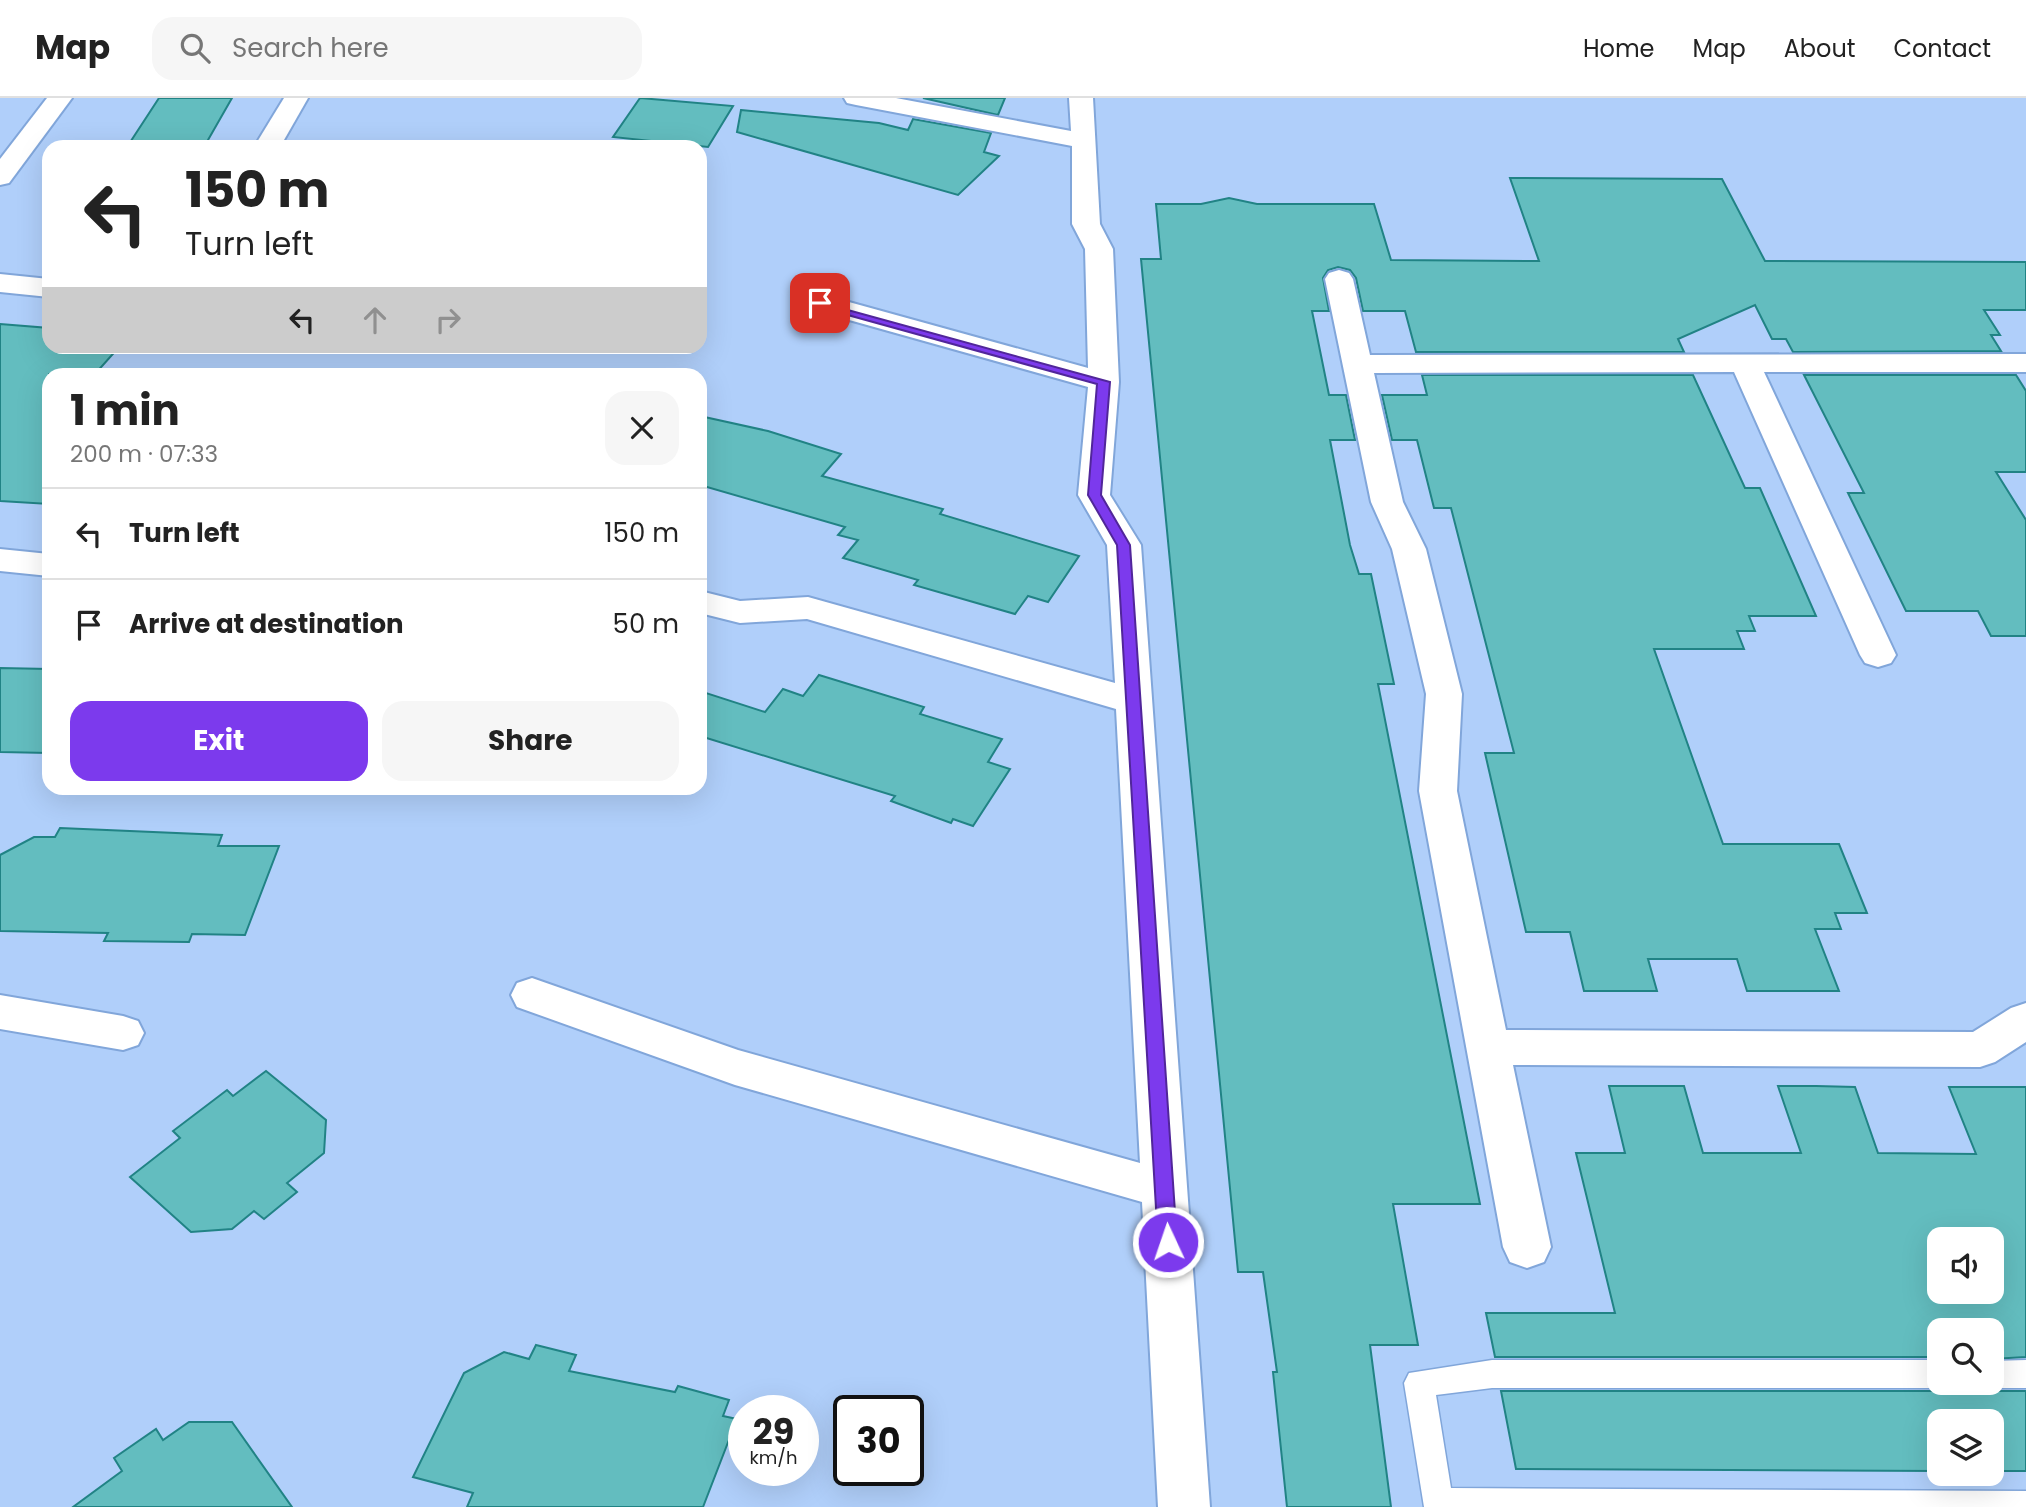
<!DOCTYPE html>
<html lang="en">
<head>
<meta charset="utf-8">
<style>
  body { margin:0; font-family:Poppins,sans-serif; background:#f6f6f6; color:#222; height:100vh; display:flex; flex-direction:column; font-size:26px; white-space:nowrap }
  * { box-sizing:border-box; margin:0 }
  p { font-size:23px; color:#767676 }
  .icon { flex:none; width:38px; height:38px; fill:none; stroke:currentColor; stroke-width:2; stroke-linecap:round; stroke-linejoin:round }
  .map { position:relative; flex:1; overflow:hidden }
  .panel { position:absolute; left:42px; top:270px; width:665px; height:427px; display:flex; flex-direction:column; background:#fff; border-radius:21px; box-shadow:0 7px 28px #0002 }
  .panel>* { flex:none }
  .top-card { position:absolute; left:42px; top:42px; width:665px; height:214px; border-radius:21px; box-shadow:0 7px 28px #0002; background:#fff; color:#222; overflow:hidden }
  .fabs { position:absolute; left:1927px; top:1129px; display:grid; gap:14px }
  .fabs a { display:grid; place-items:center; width:77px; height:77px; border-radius:14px; background:#fff; box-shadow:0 7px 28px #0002; font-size:35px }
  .speed { position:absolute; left:728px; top:1297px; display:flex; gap:14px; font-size:35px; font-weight:700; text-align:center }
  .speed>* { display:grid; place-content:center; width:91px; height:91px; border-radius:50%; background:#fff; box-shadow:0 7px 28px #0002; line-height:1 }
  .speed small { font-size:18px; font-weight:400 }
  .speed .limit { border:4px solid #111; border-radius:10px; background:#fff; color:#111 }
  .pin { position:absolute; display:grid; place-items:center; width:60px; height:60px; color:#fff; margin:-30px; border-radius:14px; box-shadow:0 4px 10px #0006 }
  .me { position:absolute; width:77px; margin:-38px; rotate:357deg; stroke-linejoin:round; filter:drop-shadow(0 0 5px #0008) }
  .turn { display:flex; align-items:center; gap:24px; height:147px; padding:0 28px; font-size:32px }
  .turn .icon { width:91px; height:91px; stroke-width:2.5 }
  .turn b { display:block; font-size:49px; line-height:60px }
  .lanes { display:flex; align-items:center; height:66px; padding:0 28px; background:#0003; justify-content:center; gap:35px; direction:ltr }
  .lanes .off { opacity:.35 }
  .round { display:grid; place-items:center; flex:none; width:74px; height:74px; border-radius:21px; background:#f6f6f6 }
  .summary { display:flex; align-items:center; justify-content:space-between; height:119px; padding:0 28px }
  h1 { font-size:42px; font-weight:700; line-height:52px }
  .action { display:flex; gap:14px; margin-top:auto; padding:14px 28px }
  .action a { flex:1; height:80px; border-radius:21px; background:#7c3aed; color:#fff; font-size:28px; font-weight:700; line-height:80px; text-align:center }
  .action a+a { background:#f6f6f6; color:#222 }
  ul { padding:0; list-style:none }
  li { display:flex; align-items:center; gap:21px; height:91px; padding:0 28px; border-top:2px solid #e0e0e0 }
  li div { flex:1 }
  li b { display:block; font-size:26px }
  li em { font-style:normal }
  header { display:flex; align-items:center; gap:42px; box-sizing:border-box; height:98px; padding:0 35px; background:#fff; border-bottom:2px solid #e0e0e0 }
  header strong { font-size:33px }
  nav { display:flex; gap:38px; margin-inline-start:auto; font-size:24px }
  .search { width:490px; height:63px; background:#f6f6f6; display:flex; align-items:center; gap:18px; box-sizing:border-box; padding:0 24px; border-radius:21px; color:#767676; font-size:26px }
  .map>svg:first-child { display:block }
  .building { fill:#63bdbf; stroke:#218385; stroke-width:2; fill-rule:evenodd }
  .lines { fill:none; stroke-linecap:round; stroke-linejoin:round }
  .lane-casing { stroke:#81a6da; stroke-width:3 }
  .street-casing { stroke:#81a6da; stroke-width:4 }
  .lane { fill:#fff; fill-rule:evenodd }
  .street { fill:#fff; fill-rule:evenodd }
  .route { fill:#7c3aed; stroke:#51269a; stroke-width:2 }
</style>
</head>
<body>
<header>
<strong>Map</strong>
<div class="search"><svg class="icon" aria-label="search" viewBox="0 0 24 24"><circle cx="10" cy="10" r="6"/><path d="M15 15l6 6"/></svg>Search here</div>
<nav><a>Home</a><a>Map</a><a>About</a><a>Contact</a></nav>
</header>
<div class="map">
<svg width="2026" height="1409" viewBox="0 0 2026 1409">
  <rect width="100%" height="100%" fill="#b0cffa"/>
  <g class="building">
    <path d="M159,0h73l-28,49h-77z"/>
    <path d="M640,0l93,8 -25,41 -95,-10z"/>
    <path d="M923,0h82l-7,17z"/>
    <path d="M741,12l138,13 29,7 5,-11 78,14 -7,19 15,4 -41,39 -221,-63z"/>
    <path d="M1510,80l212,1 43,82 261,1v48h-42l16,25h-9l10,16 -208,1 -7,-13h-14l-17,-34 -77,34 6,13h-268l-11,-41h-42l-7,-33 -6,-8 -12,-3 -10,3 -5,8 6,33h-17l17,84h17l9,45h-25l20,105 9,29h12l23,110h-16l102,520h-87l25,141h-48l21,162h-104l-14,-135h4l-14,-100h-25l-97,-1013h20l-5,-55h45l28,-6 28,6h117l17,56 148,1z"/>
    <path d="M0,226l49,4v18h71l-25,28h-46v130l-49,-3z"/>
    <path d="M1422,277h271l52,113h15l56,128h-67l6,15h-18l7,18h-90l69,195h116l28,69h-32l6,16h-26l24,62h-92l-10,-32h-89l9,32h-73l-14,-59h-44l-41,-179h29l-63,-245h-17l-17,-68h-25l-10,-45h45z"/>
    <path d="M1804,277h212l10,16v81h-30l30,48v116h-35l-13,-25h-72l-58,-118h16z"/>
    <path d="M700,318l68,15 73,23 -19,22 121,33 -3,5 139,42 -31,46 -20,-6 -13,18 -101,-29 4,-5 -75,-22 15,-18 -20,-5 7,-8 -145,-42z"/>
    <path d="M0,570l49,1v84l-49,-1z"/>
    <path d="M819,577l105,32 -4,7 82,25 -14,23 22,7 -37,57 -20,-7 -2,4 -60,-22 4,-5 -195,-60v-45l65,21 18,-23 20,7z"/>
    <path d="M60,730l162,7 -4,11h61l-34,89 -53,-1 -3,8 -85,-1 4,-8 -108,-2v-76l34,-18h21z"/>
    <path d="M266,973l60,49 -2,33 -37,30 10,9 -33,27 -10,-8 -22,18 -41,3 -61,-55 50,-39 -7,-7 54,-41 6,6z"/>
    <path d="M1609,988h75l19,67h98l-23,-67h38l39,1 23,66 98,1 -27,-67h77v270l-34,2v-29h-53v27h-444l-9,-44h129l-39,-160h49zM1939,1141h53v53h-53z"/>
    <path d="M536,1247l40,10 -7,16 106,21 3,-6 51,14 -6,16 14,3 -34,88h-236l6,-14 -60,-16 51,-104 40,-21 25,7z"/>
    <path d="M1953,1284h27l1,4 11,5h34v80h-34v-50h-53v50l-423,-2 -15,-78h438z"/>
    <path d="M189,1324h43l60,85h-219l49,-36 -8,-13 42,-29 7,11z"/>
  </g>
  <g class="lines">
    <g class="lane-casing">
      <g id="lane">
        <path d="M1492,1262h447v22h11l-11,6h-447l-56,7 15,93 575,3v16h-602l-20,-124 5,-10z"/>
        <path d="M2026,1262v28h-34l-10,-4 10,-2v-21z"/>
      </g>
    </g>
    <g class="street-casing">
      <g id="street">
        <path d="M47,0h25l-63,85 -9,2v-26z"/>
        <path d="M284,0h24l-28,49h-26z"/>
        <path d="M844,0h52l175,33 -2,-33h24l7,126 13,25 6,133 -9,113 31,50 69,962h-52l-16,-305 -407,-117 -218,-78 -6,-12 6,-12 15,-5 206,72 402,113 -24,-454 -309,-90 -67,4 -40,-10v-22l40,10 68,-4 307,86 -8,-138 -29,-50 10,-108 -278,-78 -4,-6 4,-6 10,-3 268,74 -3,-119 -13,-25v-78l-216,-41 -9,-2z"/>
        <path d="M1339,172l10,3 4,6 17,76 656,-1v18h-262l132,283 -5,8 -13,4 -13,-4 -5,-8 -126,-283 -360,1 29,129 23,47 36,145 -5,97 49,239 467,2 38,-24 15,-5v39l-31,20 -15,5 -467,-2 38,182 -7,15 -17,6 -17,-6 -7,-15 -84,-456 7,-97 -34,-145 -21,-47 -46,-223 4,-6z"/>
        <path d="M0,176l49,5v18l-49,-5z"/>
        <path d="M0,451l49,5v22l-49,-5z"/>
        <path d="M0,897l123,21 15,5 6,12 -6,12 -15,5 -123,-21z"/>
      </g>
    </g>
    <use href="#lane" class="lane"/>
    <use href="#street" class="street"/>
  </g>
  <path class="route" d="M815,203l295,81 -9,113 29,50 47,697 -3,6 -6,2 -7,-2 -3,-6 -41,-697 -29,-50 9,-111 -282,-78z"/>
</svg>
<div class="fabs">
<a><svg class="icon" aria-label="sound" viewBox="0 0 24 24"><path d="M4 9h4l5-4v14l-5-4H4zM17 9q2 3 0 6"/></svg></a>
<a><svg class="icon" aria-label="search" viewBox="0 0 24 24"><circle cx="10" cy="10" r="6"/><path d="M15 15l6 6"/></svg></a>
<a><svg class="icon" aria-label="layers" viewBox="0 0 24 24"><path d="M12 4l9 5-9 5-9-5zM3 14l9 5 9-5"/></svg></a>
</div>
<div class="speed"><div>29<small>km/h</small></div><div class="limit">30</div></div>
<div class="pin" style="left:820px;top:205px;background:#d93025"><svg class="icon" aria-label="arrive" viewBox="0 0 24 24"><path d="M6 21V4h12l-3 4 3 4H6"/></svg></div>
<svg class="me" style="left:1168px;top:1144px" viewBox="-20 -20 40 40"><circle r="17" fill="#7c3aed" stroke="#fff" stroke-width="3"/><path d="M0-11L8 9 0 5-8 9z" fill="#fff"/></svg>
<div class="top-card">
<div class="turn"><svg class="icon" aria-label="left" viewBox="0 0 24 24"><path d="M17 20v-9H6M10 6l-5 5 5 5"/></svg><div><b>150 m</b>Turn left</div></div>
<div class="lanes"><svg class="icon" aria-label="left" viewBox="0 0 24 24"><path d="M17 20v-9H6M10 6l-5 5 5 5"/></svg><svg class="icon off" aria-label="ahead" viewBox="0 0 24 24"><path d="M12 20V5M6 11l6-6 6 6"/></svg><svg class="icon off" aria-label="right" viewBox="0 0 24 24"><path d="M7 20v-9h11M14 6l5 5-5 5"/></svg></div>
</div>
<section class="panel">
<div class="summary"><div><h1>1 min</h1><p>200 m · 07:33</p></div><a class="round"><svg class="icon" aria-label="close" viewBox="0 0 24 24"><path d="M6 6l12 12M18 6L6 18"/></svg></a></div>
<ul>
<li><svg class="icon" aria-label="left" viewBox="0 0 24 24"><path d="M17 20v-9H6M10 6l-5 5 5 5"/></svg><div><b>Turn left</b></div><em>150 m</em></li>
<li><svg class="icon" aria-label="arrive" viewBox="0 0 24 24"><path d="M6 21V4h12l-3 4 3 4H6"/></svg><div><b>Arrive at destination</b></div><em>50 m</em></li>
</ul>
<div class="action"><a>Exit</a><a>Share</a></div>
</section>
</div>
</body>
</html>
